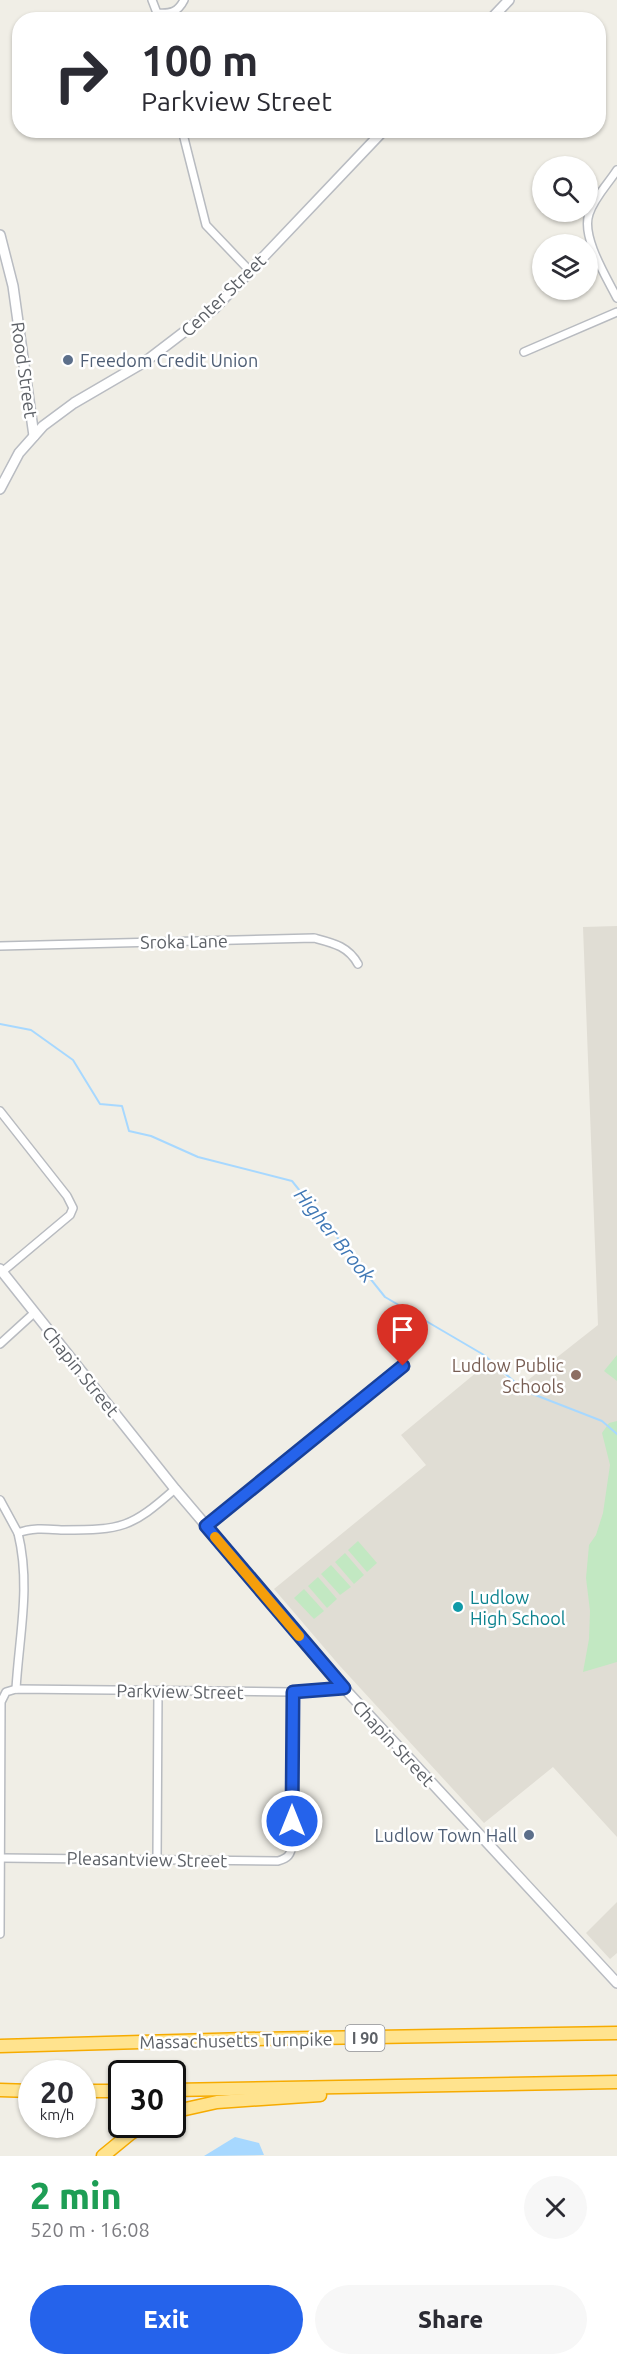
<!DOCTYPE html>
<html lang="en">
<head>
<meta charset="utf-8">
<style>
  body { margin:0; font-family:Ubuntu,sans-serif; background:#f7f7f7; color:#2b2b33; height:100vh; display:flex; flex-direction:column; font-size:22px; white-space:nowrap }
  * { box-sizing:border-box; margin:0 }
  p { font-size:20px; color:#7c7c81 }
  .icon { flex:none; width:33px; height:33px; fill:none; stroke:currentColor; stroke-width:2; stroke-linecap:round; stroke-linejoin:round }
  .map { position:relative; height:2156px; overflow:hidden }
  .panel { display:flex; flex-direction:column; background:#fff; flex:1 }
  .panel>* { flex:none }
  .guide { position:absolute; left:12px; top:12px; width:594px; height:126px; border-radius:24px; box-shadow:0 2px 4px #0004; background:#fff; color:#2b2b33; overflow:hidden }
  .controls { position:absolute; left:532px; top:156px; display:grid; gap:12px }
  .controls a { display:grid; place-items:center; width:66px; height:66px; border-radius:50%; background:#fff; box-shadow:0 2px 4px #0004; font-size:30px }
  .speed { position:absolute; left:18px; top:2060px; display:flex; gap:12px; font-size:30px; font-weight:700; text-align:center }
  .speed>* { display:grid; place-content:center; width:78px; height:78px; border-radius:50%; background:#fff; box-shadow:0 2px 4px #0004; line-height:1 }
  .speed small { font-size:15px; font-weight:400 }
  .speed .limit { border:3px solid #111; border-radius:9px; background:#fff; color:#111 }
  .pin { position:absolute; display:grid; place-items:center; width:51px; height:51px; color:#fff; margin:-62px -26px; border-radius:50% 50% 50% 0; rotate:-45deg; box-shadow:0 0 6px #0007 }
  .pin .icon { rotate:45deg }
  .me { position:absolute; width:66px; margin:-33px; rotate:0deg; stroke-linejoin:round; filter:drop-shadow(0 0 4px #0008) }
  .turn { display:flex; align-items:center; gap:21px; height:126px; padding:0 30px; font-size:27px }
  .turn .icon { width:78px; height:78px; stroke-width:2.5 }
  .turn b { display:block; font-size:42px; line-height:51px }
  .round { display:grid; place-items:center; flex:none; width:63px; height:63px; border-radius:32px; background:#f7f7f7 }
  .overview { display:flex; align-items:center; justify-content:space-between; height:102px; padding:0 30px }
  h1 { font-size:36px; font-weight:800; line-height:45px; color:#1e9e55 }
  .cta { display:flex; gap:12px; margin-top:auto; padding:12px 30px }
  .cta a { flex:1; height:69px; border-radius:36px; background:#2563eb; color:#fff; font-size:24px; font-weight:800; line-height:69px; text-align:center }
  .cta a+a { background:#f7f7f7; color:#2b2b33 }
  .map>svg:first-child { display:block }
  .education { fill:#e0ddd4 }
  .green { fill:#c2e8c2 }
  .water { fill:#a7d8ff }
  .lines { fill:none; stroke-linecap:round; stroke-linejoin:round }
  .stream { stroke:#a7d8ff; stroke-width:2 }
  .minor-casing { stroke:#b8bbc0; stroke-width:10 }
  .secondary-casing { stroke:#b9bcc2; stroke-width:12 }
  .motorway-casing { stroke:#f6ab00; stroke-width:15 }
  .minor { stroke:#fff; stroke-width:7 }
  .secondary { stroke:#fff; stroke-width:9 }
  .motorway { stroke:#ffe38e; stroke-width:12 }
  .route-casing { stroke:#184099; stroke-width:15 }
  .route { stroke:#2563eb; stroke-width:10 }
  .slow { stroke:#f59e0b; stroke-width:10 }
  .service-dot { fill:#5c6f8a; stroke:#fff; stroke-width:2 }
  .education-dot { fill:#8d6e63; stroke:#fff; stroke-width:2 }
  .culture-dot { fill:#0f9aa8; stroke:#fff; stroke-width:2 }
  .labels { text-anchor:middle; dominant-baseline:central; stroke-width:5; stroke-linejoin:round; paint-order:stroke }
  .shield { fill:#fff; stroke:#8e9095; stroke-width:1.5 }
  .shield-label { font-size:16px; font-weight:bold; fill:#5d6167 }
  .street-label { font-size:18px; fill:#5d6167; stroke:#fff }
  .service-label { font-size:18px; fill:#4e5e75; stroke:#fff; text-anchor:start }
  .education-label { font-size:18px; fill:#785e54; stroke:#fff; text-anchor:end }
  .culture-label { font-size:18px; fill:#0d838f; stroke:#fff; text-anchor:start }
  .water-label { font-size:20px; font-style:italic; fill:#4078b5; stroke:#fff }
</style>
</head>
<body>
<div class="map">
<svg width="617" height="2156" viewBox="0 0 617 2156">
  <rect width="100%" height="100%" fill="#f0eee6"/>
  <g class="education">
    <path d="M617,926v911l-64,-70 -69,56 -145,-158 -65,-76 152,-124 -25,-30 88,-73 29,26 80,-63 -15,-398z"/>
    <path d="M617,1902v51l-7,6 -24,-26z"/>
  </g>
  <g class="green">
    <path d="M617,1355v26l-13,-10z"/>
    <path d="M617,1421v241l-34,10 6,-33 1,-28 -4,-33 3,-33 7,-10 7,-22 7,-48 -8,-32 7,-10z"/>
    <path d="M358,1541l19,22 -10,9 -19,-22z"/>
    <path d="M345,1553l19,22 -10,9 -19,-22z"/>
    <path d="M331,1565l20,22 -11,8 -19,-21z"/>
    <path d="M318,1577l19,22 -10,9 -19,-22z"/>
    <path d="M304,1589l20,22 -10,8 -20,-21z"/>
  </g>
  <path class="water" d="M235,2137l24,6 5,12 -60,1z"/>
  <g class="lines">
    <path class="stream" d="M0,1024l31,6 42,30 27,44 22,2 7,25 22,5 47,21 94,24 93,116 99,58 41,36 77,30 15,13"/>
    <g class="minor-casing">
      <g id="minor">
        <path d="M152,0l5,13 -1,7"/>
        <path d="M157,13c14,1 21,-1 27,-13"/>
        <path d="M182,130l24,95 44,46"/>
        <path d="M617,170c-9,14 -23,28 -28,44 -8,23 18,64 28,84"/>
        <path d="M524,352l93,-40"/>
        <path d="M0,946l314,-8c19,5 34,8 44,26"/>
        <path d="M0,1111l67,85 6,12 -3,7 -68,57"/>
        <path d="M0,1344l34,-31"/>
        <path d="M0,1500l18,33c14,-6 30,-4 45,-3 59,0 68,-2 112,-41"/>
        <path d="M206,1526l197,-160"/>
        <path d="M16,1689c3,-53 15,-103 2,-156"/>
        <path d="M2,1858l276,3c10,-3 13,-6 14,-17l1,-152"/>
        <path d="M157,1859l1,-168"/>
        <path d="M0,1934l1,-232 5,-10 10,-3 277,3 51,-4"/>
      </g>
    </g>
    <g class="secondary-casing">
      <g id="secondary">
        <path d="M490,20l19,-20"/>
        <path d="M0,235l13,51 21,150"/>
        <path d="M0,489l19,-36 24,-27 31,-23 72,-42 68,-52 170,-179"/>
        <path d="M0,1269l175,220 169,199 273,295"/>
      </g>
    </g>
    <g class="motorway-casing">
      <g id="motorway">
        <path d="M0,2046l247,-7 370,-6"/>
        <path d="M0,2090l32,1"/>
        <path d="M172,2090l445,-8"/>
        <path d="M82,2091h40"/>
        <path d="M172,2112l45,-10 103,-7"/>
        <path d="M103,2156l28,-23 15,-9"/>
      </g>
    </g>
    <use href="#minor" class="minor"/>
    <use href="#secondary" class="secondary"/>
    <use href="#motorway" class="motorway"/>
  </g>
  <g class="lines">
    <g class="route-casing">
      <path id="route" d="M292,1821l1,-129 51,-4 -138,-162 197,-160"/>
    </g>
    <use href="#route" class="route"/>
    <path class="slow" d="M215,1537l84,99"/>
  </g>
  <g class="service-dot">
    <circle cx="68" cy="360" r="6"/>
    <circle cx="529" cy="1835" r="6"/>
  </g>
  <circle class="education-dot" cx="576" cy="1375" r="6"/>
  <circle class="culture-dot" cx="458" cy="1607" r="6"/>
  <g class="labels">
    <rect class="shield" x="345.5" y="2025" width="39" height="26" rx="4.5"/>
    <g class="shield-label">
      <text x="365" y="2038">I 90</text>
    </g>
    <g class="street-label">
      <text transform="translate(223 295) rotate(-44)">Center Street</text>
      <text transform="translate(25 370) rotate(82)">Rood Street</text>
      <text transform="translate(184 941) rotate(-1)">Sroka Lane</text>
      <text transform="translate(81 1371) rotate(51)">Chapin Street</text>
      <text transform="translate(180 1691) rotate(1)">Parkview Street</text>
      <text transform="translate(394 1743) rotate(47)">Chapin Street</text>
      <text transform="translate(147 1859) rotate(1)">Pleasantview Street</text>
      <text transform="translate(236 2040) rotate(-1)">Massachusetts Turnpike</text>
    </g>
    <g class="service-label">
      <text x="80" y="360">Freedom Credit Union</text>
      <text x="517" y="1835" text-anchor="end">Ludlow Town Hall</text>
    </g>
    <g class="education-label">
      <text x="564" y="1365">Ludlow Public<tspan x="564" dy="21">Schools</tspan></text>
    </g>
    <g class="culture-label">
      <text x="470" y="1597">Ludlow<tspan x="470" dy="21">High School</tspan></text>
    </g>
    <g class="water-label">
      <text transform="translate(335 1235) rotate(51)">Higher Brook</text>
    </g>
  </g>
</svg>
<div class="controls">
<a><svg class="icon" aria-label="search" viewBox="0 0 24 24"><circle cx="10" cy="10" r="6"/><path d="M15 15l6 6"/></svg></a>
<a><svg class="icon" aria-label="layers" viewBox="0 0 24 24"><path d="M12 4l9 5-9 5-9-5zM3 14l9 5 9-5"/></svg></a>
</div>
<div class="speed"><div>20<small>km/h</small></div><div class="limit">30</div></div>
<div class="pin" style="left:403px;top:1366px;background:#d93025"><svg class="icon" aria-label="arrive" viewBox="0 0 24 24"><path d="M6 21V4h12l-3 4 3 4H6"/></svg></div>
<svg class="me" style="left:292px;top:1821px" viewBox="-20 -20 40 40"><circle r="17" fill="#2563eb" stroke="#fff" stroke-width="3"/><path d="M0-11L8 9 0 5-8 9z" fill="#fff"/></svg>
<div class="guide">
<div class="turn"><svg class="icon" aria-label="right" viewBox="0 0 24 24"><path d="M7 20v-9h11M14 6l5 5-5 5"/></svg><div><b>100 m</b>Parkview Street</div></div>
</div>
</div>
<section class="panel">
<div class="overview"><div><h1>2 min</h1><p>520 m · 16:08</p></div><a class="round"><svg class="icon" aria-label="close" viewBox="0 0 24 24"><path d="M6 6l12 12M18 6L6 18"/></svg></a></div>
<div class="cta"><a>Exit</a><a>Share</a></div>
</section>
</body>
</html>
